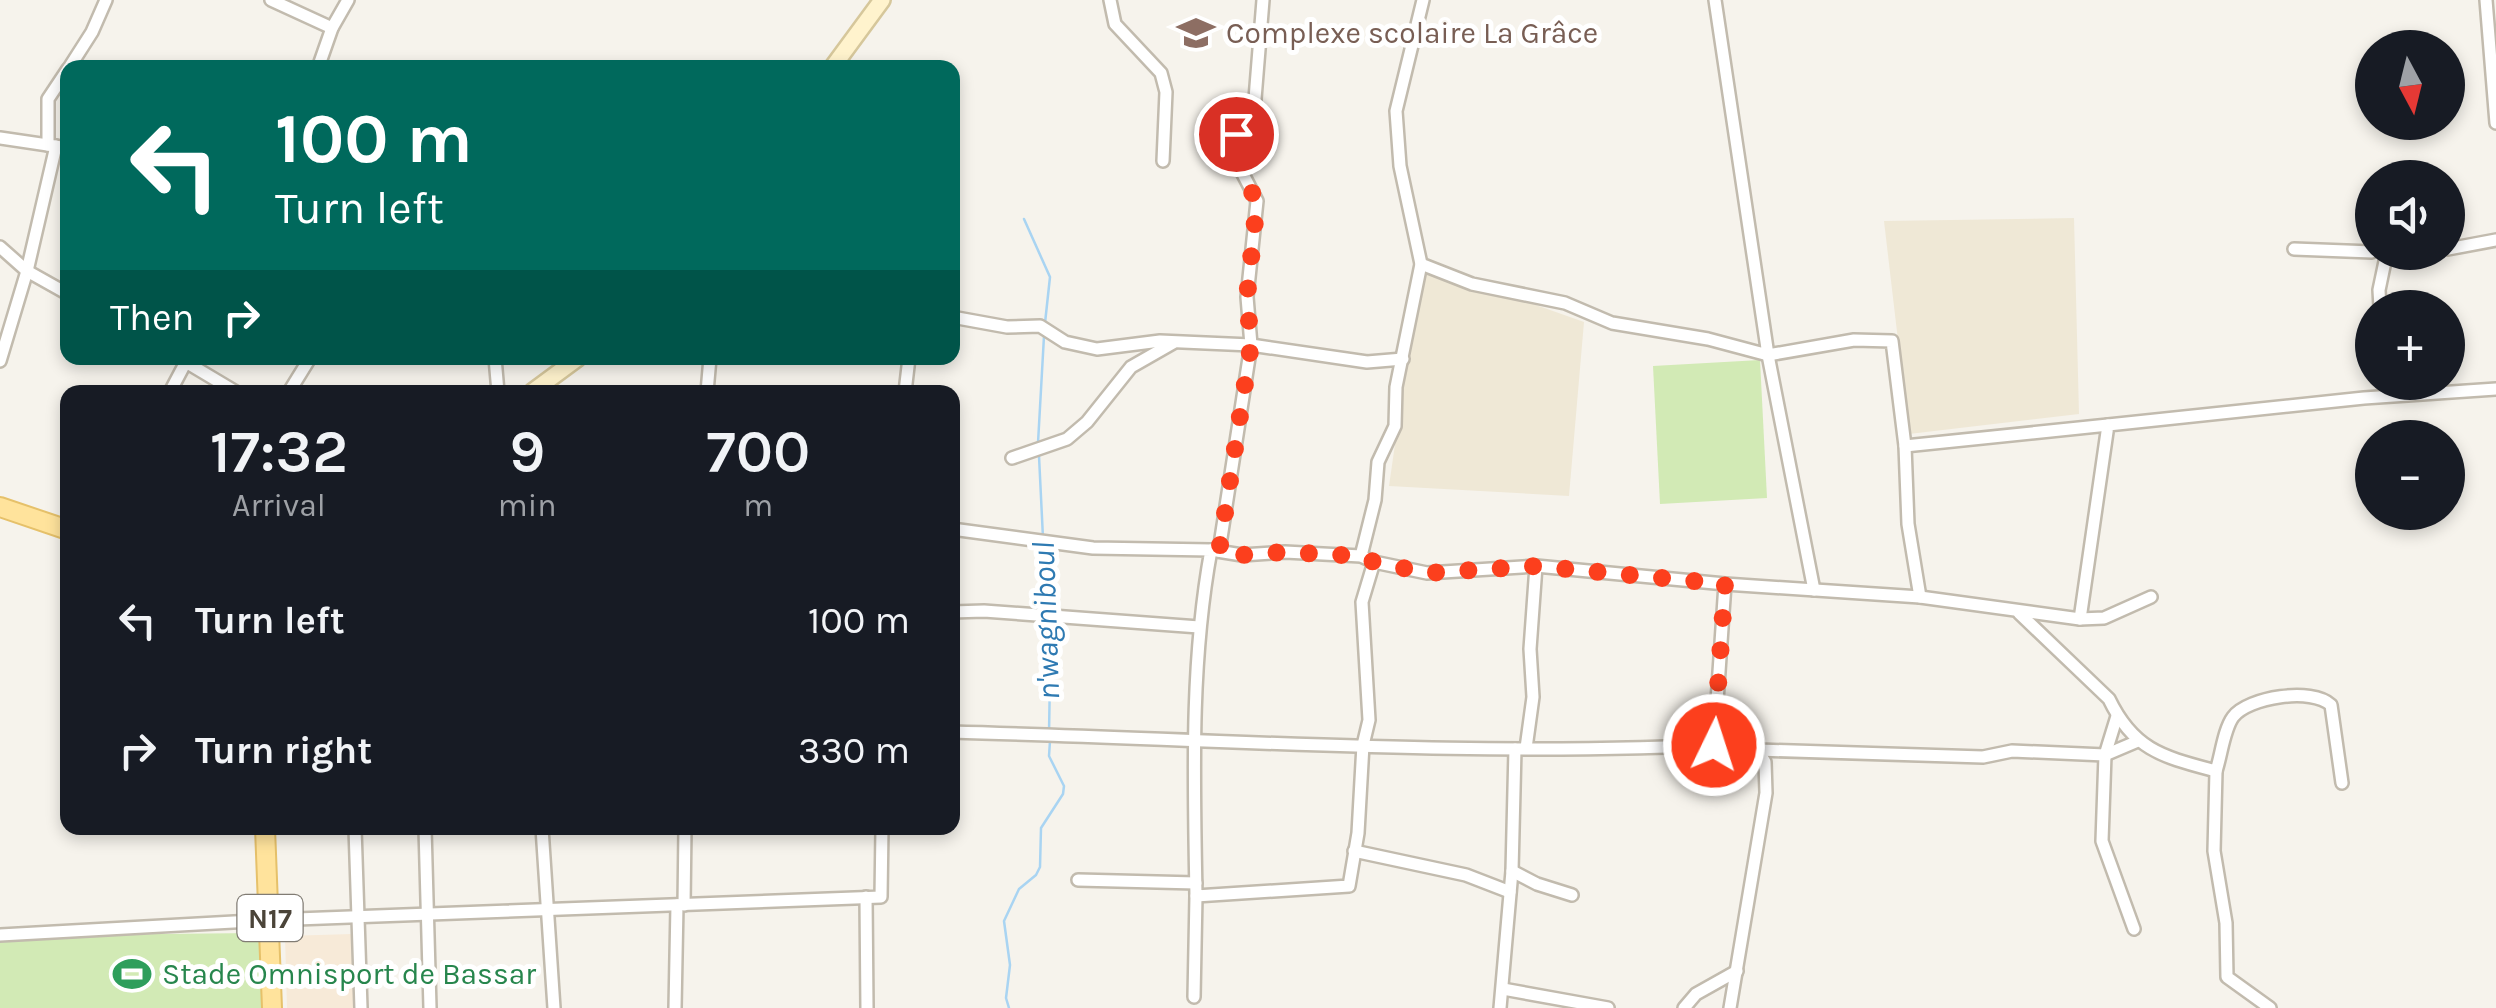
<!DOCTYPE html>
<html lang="en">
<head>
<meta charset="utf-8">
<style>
  body { margin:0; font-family:Karla,sans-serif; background:#242831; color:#f1f3f6; height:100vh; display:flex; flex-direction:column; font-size:38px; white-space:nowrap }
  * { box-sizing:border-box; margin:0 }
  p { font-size:32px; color:#9ea1a6 }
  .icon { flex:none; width:55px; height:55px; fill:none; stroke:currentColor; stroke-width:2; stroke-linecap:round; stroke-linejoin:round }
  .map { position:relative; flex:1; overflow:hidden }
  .details { position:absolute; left:60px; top:385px; width:900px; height:450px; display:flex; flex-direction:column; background:#171b24; border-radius:20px; box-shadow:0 5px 15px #0003 }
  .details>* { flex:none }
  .top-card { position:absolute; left:60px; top:60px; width:900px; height:305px; border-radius:20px; box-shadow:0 5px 15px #0003; background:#00695c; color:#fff; overflow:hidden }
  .needle { width:65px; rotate:173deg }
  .buttons { position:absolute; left:2355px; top:30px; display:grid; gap:20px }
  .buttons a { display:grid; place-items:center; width:110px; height:110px; border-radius:50%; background:#171b24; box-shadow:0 5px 15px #0003; font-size:50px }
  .pin { position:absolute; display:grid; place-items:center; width:85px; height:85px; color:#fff; margin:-42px; border:5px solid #fff; border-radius:50%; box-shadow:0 2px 10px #0007 }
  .me { position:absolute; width:110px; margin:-55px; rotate:4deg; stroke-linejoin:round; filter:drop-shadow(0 0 8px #0008) }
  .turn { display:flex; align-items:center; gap:35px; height:210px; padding:0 50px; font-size:45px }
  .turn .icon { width:130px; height:130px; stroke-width:2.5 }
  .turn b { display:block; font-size:70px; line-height:85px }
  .then { display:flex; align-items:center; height:95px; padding:0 50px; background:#0003; gap:20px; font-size:38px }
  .eta { display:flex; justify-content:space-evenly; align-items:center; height:170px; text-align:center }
  .eta b { font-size:60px; font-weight:600; line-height:70px }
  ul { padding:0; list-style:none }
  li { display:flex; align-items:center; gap:30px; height:130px; padding:0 50px }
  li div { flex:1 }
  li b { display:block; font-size:38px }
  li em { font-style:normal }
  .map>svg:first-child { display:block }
  .commercial { fill:#f7ead8 }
  .education { fill:#efe8d6 }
  .green { fill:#d2eab5 }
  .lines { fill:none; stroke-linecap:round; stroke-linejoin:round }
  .stream { stroke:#a9d4f2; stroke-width:2.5 }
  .street-casing { stroke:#c2bbae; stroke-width:16 }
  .secondary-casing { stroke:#d6c79b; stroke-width:20 }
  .primary-casing { stroke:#e6c16a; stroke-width:22 }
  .street { stroke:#fff; stroke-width:11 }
  .secondary { stroke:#fff3cd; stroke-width:15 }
  .primary { stroke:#ffe39c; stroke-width:18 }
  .route { stroke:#fc3f1d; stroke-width:18; stroke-dasharray:0 32.4 }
  .labels { text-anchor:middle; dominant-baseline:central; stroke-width:10; stroke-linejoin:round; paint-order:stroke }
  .shield { fill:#fff; stroke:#817c74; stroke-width:2.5 }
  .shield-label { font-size:28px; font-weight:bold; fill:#4b4439 }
  .education-label { font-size:30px; fill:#785e54; stroke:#fff; text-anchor:start }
  .leisure-label { font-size:30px; fill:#27864d; stroke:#fff; text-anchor:start }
  .water-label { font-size:32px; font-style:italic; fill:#2e7ab2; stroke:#fff }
</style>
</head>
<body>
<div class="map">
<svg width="2496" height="1008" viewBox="0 0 2496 1008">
  <rect width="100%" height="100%" fill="#f6f3ec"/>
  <path class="commercial" d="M352,934l2,74h-67l-2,-72z"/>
  <g class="education">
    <path d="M2074,218l5,196 -170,20 -25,-213z"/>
    <path d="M1421,264l163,58 -15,174 -180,-10z"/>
  </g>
  <g class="green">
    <path d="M1760,360l7,138 -107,6 -7,-138z"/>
    <path d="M264,933l-1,75h-263v-69l64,-1 1,-3z"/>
  </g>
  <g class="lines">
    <g class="stream">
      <path d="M1024,219l26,58 -5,46"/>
      <path d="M1038,443l6,-107"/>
      <path d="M1039,456l4,82"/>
      <path d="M1044,546l7,67"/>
      <path d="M1049,733l2,-112"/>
      <path d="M1009,1008l-3,-10 4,-33 -6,-44 15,-32 17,-14 4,-8 1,-39 22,-34 1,-8 -15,-30 1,-15"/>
    </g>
    <g class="street-casing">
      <g id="street">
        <path d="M271,0l61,28"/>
        <path d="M1110,0l5,24 46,49 5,19 -3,69"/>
        <path d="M2486,0l10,123"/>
        <path d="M69,68l23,-36 14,-32"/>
        <path d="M318,68l14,-40 16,-28"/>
        <path d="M0,138l68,10"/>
        <path d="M48,145v-46l20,-30"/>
        <path d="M0,247l27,24 41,23"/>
        <path d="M2294,249l78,3"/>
        <path d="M2448,249l48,-9"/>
        <path d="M1421,264l51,20 93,19 47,20 96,16 60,16 -53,-355"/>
        <path d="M2380,308l-1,-18 8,-38"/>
        <path d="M952,317l55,10 33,-1 25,16 32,7 63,-8 91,4 116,17 36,-3"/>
        <path d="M179,358l57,34"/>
        <path d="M495,358l3,34"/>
        <path d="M0,361l27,-90 29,-125"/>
        <path d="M170,392l18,-34"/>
        <path d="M289,392l21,-34"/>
        <path d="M707,392l3,-34"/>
        <path d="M905,392l4,-34"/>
        <path d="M1012,458l55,-19 20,-17 44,-55 42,-24"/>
        <path d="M952,529l141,19 118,2c-21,114 -17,230 -15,346l153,-10 9,-53 5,-88 6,-25 -7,-118 12,-40"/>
        <path d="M1211,550l31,5 43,-3 76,4 13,6 53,11 109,-7 189,18 -11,161"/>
        <path d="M1219,551l32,-206 -4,-48 10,-96 -26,-50 5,-17 18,-23 9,-111"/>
        <path d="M1361,556l14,-56 3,-38 17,-36 1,-39 25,-123 -21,-98 -4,-55 27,-111"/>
        <path d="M1725,584l195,13 160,22 24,-1 47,-21"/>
        <path d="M1814,590l-46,-235 86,-15 38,1 13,105"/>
        <path d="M1920,597l-12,-73 -3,-78 203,-21"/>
        <path d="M952,612l32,-1 215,16"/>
        <path d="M2019,613l90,86c25,52 55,58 107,72 5,-15 8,-42 17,-54 15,-20 79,-30 98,-12l11,78"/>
        <path d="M2080,619l28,-194 256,-27 132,-9"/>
        <path d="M2117,716l-12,39 -3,86 32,88"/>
        <path d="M952,732c262,7 524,26 786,12l20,6 7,12 1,31 -36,215"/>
        <path d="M1526,748l7,-51 -3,-48 6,-83"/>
        <path d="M1758,750l225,7 29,-6 93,4 33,-14"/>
        <path d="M2216,771l-2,80 12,72 1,54 43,31"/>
        <path d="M355,828l6,180"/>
        <path d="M425,828l5,180"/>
        <path d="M542,828l12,180"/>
        <path d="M1354,851l112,24 44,17"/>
        <path d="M1512,871l25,13 35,11"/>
        <path d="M1078,880l118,3"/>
        <path d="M866,897l1,111"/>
        <path d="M684,905l1,-77"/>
        <path d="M0,935l270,-15 611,-23 1,-69"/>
        <path d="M1503,989l105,19"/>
        <path d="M1194,997l2,-101"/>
        <path d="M675,1008l2,-103"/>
        <path d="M1500,1008l12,-137 3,-122"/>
        <path d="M1684,1008l12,-14 41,-23"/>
      </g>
    </g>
    <g class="secondary-casing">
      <g id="secondary">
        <path d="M832,68l50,-68"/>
        <path d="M532,392l46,-34"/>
      </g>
    </g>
    <g class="primary-casing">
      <g id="primary">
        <path d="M0,507l68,23"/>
        <path d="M265,828l7,180"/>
      </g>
    </g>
    <use href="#street" class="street"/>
    <use href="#secondary" class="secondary"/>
    <use href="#primary" class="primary"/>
  </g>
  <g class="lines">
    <path class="route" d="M1236,134l-5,18 26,50 -10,95 4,48 -32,207 23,3 43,-3 75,4 14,6 53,11 109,-7 189,18 -11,161"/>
  </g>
  <defs>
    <g id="school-bare" transform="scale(3)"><path d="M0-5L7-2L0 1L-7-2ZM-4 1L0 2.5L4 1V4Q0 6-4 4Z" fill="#8d6e63" stroke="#fff" stroke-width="2.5" paint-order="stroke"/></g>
    <g id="stadium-bare" transform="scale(3)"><path d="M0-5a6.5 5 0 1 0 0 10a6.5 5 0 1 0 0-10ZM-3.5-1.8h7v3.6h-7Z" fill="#2e9e5b" stroke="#fff" stroke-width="2.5" paint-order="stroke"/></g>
  </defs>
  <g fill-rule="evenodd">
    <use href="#school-bare" x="1196" y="33"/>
    <use href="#stadium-bare" x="132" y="974"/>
  </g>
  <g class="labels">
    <rect class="shield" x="237.5" y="895" width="65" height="46" rx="8"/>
    <g class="shield-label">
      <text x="270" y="918">N17</text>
    </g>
    <g class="education-label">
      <text x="1226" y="33">Complexe scolaire La Grâce</text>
    </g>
    <g class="leisure-label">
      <text x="162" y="974">Stade Omnisport de Bassar</text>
    </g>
    <g class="water-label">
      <text transform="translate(1046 621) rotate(-92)">n'wagniboul</text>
    </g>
  </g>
</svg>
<div class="buttons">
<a><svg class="needle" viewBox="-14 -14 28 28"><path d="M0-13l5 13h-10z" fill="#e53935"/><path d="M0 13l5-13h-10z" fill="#9ea1a6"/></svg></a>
<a><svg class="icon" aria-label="sound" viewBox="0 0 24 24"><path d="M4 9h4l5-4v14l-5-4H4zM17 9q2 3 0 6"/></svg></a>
<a>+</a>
<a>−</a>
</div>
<div class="pin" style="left:1236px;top:134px;background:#d93025"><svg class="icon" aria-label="arrive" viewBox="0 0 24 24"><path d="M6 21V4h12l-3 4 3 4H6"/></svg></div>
<svg class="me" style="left:1714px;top:745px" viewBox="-20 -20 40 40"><circle r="17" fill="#fc3f1d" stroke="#fff" stroke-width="3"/><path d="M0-11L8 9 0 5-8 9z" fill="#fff"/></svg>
<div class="top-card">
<div class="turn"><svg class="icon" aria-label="left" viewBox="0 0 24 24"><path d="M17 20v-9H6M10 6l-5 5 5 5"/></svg><div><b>100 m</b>Turn left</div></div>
<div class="then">Then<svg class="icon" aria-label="right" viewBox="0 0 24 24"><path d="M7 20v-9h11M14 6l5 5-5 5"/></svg></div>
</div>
<section class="details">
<div class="eta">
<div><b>17:32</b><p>Arrival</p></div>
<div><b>9</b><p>min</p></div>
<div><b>700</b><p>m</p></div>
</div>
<ul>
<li><svg class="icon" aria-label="left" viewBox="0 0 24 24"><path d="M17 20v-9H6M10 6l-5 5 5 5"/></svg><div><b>Turn left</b></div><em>100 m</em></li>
<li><svg class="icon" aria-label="right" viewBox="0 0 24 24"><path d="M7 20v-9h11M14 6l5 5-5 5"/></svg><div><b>Turn right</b></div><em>330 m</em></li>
</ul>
</section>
</div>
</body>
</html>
